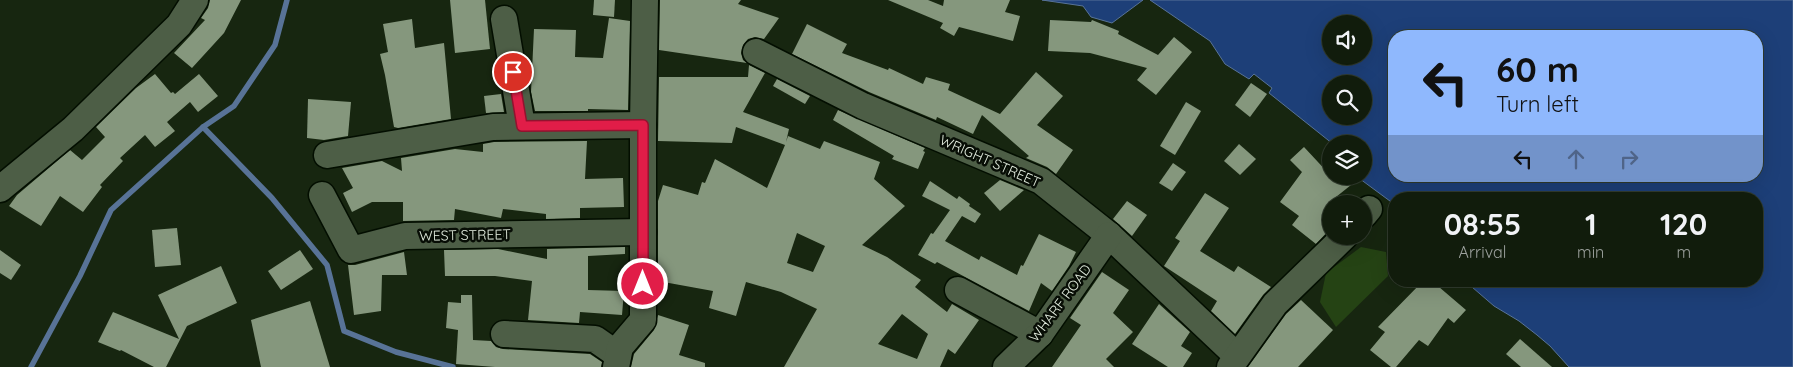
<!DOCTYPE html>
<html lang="en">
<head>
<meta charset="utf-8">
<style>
  body { margin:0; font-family:Quicksand,sans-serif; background:#1a2515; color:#f1f3f6; height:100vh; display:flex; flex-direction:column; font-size:19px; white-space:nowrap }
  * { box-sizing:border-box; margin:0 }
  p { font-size:16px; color:#9ca19d }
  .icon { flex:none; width:28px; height:28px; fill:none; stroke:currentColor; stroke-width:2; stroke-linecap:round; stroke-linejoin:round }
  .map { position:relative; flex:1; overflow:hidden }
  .side { position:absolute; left:1388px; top:192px; width:375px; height:95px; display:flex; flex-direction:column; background:#111c0c; border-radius:20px; box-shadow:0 5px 20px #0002,0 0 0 1px #303a2d }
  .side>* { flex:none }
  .top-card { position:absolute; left:1388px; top:30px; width:375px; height:152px; border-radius:20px; box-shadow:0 5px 20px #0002,0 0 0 1px #303a2d; background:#8fb8fd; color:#111; overflow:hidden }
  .fabs { position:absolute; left:1322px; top:15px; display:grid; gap:10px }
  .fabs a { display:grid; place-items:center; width:50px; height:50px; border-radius:50%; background:#111c0c; box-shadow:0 5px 20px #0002,0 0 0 1px #303a2d; font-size:25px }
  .pin { position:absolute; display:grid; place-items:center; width:42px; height:42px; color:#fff; margin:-21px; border:2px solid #fff; border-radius:50%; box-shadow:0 1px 5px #0007 }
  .me { position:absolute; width:55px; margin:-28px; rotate:0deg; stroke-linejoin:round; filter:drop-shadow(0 0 4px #0008) }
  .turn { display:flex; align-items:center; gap:18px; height:105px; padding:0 25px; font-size:22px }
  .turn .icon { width:65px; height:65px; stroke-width:2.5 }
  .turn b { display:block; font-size:35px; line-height:42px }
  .lanes { display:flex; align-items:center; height:48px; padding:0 25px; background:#0003; justify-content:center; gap:25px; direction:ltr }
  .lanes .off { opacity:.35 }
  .eta { display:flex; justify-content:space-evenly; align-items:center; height:85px; text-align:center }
  .eta b { font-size:30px; font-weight:700; line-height:35px }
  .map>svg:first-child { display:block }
  .green { fill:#254314 }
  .water { fill:#1d3f78; stroke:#587397; fill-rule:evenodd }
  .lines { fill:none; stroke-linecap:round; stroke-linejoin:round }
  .stream { stroke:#587397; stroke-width:5.5 }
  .building { fill:#85977d; fill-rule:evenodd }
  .minor-casing { stroke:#030e00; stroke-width:29 }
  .minor { stroke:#4d5e46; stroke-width:26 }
  .route-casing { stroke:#92132f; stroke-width:12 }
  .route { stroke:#e11d48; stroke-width:9 }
  .labels { text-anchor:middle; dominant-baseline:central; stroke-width:5; stroke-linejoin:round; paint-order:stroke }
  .street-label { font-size:14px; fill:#e3eddf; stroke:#070d05 }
</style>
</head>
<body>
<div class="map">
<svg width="1793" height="367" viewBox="0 0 1793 367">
  <rect width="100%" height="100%" fill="#172610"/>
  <path class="green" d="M1361,247l25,5 2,24 -52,51 -16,-25 6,-29z"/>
  <g class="water">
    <path d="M1042,0h101l-31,23 -21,-6 -8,-11z"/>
    <path d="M1150,0h643v367h-224l-19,-21 -13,-11 -18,-14 -25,-15 -29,-25h291v-82h-362v5l-38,-28h8v-32h-31l-64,-51 3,-5 -18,-14 -5,5 -24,-15 -15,-23zM1331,24h33v32h-33zM1394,36h362v140h-362zM1331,84h33v32h-33z"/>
  </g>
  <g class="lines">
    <g class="stream">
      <path d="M203,127l69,71 55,67 17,66 52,21 57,15"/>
      <path d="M31,367l49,-91 31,-66 92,-83 31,-21 41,-61 12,-45"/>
    </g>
  </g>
  <g class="building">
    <path d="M210,0h31l-17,33 -32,35 -18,-15 31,-33 -4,-2 7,-10z"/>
    <path d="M450,0h35l5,49 -35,4z"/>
    <path d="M594,0h21l-1,17 -21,-2z"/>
    <path d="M660,0h81l-3,4 41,14 -15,21 -9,-2 -7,2 -5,6 -2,8 2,7 4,3 -88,-13z"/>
    <path d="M888,0h40l15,6 1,-6h66l-5,12 15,4 -7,25 -54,-14 -5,9 -14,-8 3,-5z"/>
    <path d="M609,18l21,3 -2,89 -40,-1v2h-53l-4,-19 3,-63 42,1 -1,27 28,1z"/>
    <path d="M412,19l3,29 29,-5 7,76 -53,9 -4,-1 -9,-52 -5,-21 8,-2 -5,-28z"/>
    <path d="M1050,20l41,2 1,-2 27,11 -1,3 40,21 16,-18 18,15 -36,43 -19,-15 10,-12 -57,-15 -42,-2z"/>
    <path d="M807,24l40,20 -5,9 46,17 1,-2 34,16 3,-7 24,7 -2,6 52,24 36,-42 27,24 -26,29 36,25 -17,24 -9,-7 -21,-9 3,-2 -47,-41 -9,19 -36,-17 -1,3 -67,-28 -77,-38z"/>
    <path d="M749,65l16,8 -22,39 46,17 -3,13 2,-6 32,13 4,-8 56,21 -6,17 31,27 -43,39 25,12 34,23 -6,7 32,25 5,-8 27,16 -24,34 -7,-5 -8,18h-156l33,-58 -36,-17 -35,-10 -10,34 -27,-8 4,-17 -55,-10v-80l5,-16 35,10 4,-13 3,1 10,-24 52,29 18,-43 -49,-18 -4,16 -74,-2 1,-64h89zM797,233l28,13 -12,26 -26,-9zM902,314l26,20 -11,25 -39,-15z"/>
    <path d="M155,74l16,19 2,-1 2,2 24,-20 19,22 -20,16 -8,-10 -23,20 8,9 -20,16 -10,-12 -25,23 3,3 -23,24 2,2 -19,25 -23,-16 -19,30 -32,-20 8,-11 53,-45 12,10 23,-23 -9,-10 40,-39z"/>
    <path d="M777,79l33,17 -5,8 -32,-18z"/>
    <path d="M1251,83l16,11 -17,23 -15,-12z"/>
    <path d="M501,94l3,18 -18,1 -2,-17z"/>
    <path d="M308,99l43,3 -3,34 -24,4 -17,-2z"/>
    <path d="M1186,102l15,9 -26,44 -15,-9z"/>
    <path d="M838,110l87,38 -2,3 2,1 -7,17 -26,-10 2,-3 -61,-36z"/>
    <path d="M587,141l-2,38 38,-1 1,29 -44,1v10l-34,1v-5l-43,-5 -2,9 -46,-9 -1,11 -51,1v-19h-31l-20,10 -9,-19 10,-5 -11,-20 40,-7 20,10 -1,-13 54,-9 28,3v-8l11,-2z"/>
    <path d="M1239,144l17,15 -16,16 -16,-14z"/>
    <path d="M1304,147l27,29h13l7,9 -20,16v27l-15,16 -24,-19 7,-9 -19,-14 22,-30 -12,-12z"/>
    <path d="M1173,163l13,9 -14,19 -13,-8z"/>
    <path d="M1000,180l24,10 -24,21 -16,-18z"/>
    <path d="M930,181l27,18 2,-3 11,8 -1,2 12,8 -6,9 -13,-7 -17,25 34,19 2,-4 36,19 4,-10 2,1 16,-32 37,18 -7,14 -17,25 -11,-8 -12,28 -92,-49 -2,2 -17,-9 13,-22 2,1 17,-24 -28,-14z"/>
    <path d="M1205,193l24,15 -29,43 34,21 4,-6 33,21 -8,8 -28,39 -24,-23 6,-10 -53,-35 16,-25 -5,-3z"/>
    <path d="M1127,201l20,14 -15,21 -19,-17z"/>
    <path d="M177,228l4,37 -26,2 -3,-37z"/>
    <path d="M625,247v7l-37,2v34l36,1 -2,24 -42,-3 -1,11 -51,-3 4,-39 -37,-5h-50l-1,-26 54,-1 49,10v-10z"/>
    <path d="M0,250l21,15 -10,15 -11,-7z"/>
    <path d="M300,250l13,19 -32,21 -13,-19z"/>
    <path d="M404,252l3,23h-25l-1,36 -27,4 -6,-50h7z"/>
    <path d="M221,266l16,37 -50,23 -21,41h-12l-33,-17 -1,1 -22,-9 15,-30 66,27 -21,-44z"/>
    <path d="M1102,272l27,18 -16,23 20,19 -27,27 8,8h-62l29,-42 -11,-7z"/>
    <path d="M1423,281h9l34,29 -12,13 -6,-5 -20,28 -9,-6 -23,27h-5l-21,-17 15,-18 -7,-5z"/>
    <path d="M461,295h11l1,45 18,1 5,6 7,2 87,5 12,8 -1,5h-106l-39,-3 2,-34 -12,-2 2,-26 13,1z"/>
    <path d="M1301,300l32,30 -35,37h-50l38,-53z"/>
    <path d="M310,301l20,66h-69l-10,-47z"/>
    <path d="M1159,304l31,28 -9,14 11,7 -9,14h-15l-36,-23z"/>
    <path d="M658,315l31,10 -10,30 26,8v4h-74l3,-13 20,-24z"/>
    <path d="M1520,339l32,28h-31l-15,-13z"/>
  </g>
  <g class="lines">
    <g class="minor-casing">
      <g id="minor">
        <path d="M504,19l18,107"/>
        <path d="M756,52l107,54 178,75 68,54 128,121"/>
        <path d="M327,155l166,-28 150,-2"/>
        <path d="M0,189l73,-60 106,-104 16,-25"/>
        <path d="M322,195l29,55 54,-14 238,-4"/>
        <path d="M1364,215l5,-6"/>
        <path d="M958,290l82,44"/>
        <path d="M504,334l91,5 23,16"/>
        <path d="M616,367l4,-20 23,-27v-195l2,-125"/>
        <path d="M1006,367l34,-33 69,-99"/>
        <path d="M1230,367l45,-63 70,-68"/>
      </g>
    </g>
    <use href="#minor" class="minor"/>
  </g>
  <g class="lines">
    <g class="route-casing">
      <path id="route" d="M513,72l9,54 121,-1v159"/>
    </g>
    <use href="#route" class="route"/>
  </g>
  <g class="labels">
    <g class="street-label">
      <text transform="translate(990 161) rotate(24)">WRIGHT STREET</text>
      <text transform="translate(465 235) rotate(-1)">WEST STREET</text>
      <text transform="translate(1060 303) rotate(-53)">WHARF ROAD</text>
    </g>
  </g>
</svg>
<div class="fabs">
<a><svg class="icon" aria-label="sound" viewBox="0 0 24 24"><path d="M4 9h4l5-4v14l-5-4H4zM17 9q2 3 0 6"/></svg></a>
<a><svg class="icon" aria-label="search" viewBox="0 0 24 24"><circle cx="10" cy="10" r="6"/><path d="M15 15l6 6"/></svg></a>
<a><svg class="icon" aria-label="layers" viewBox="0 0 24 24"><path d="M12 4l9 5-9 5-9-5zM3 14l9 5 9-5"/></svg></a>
<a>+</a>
</div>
<div class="pin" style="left:513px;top:72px;background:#d93025"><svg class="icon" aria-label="arrive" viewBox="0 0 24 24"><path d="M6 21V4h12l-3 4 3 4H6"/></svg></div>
<svg class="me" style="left:643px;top:284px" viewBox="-20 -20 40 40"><circle r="17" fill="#e11d48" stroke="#fff" stroke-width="3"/><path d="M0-11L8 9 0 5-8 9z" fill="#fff"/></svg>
<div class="top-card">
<div class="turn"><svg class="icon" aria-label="left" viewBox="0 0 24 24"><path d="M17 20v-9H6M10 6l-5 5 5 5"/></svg><div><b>60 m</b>Turn left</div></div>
<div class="lanes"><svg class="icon" aria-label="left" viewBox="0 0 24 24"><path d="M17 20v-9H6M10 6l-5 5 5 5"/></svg><svg class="icon off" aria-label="ahead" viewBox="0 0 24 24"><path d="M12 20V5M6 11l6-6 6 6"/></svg><svg class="icon off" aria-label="right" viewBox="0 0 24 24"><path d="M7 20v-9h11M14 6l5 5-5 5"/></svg></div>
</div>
<section class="side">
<div class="eta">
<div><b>08:55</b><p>Arrival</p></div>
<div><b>1</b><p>min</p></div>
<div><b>120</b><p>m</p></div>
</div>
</section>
</div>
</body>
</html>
